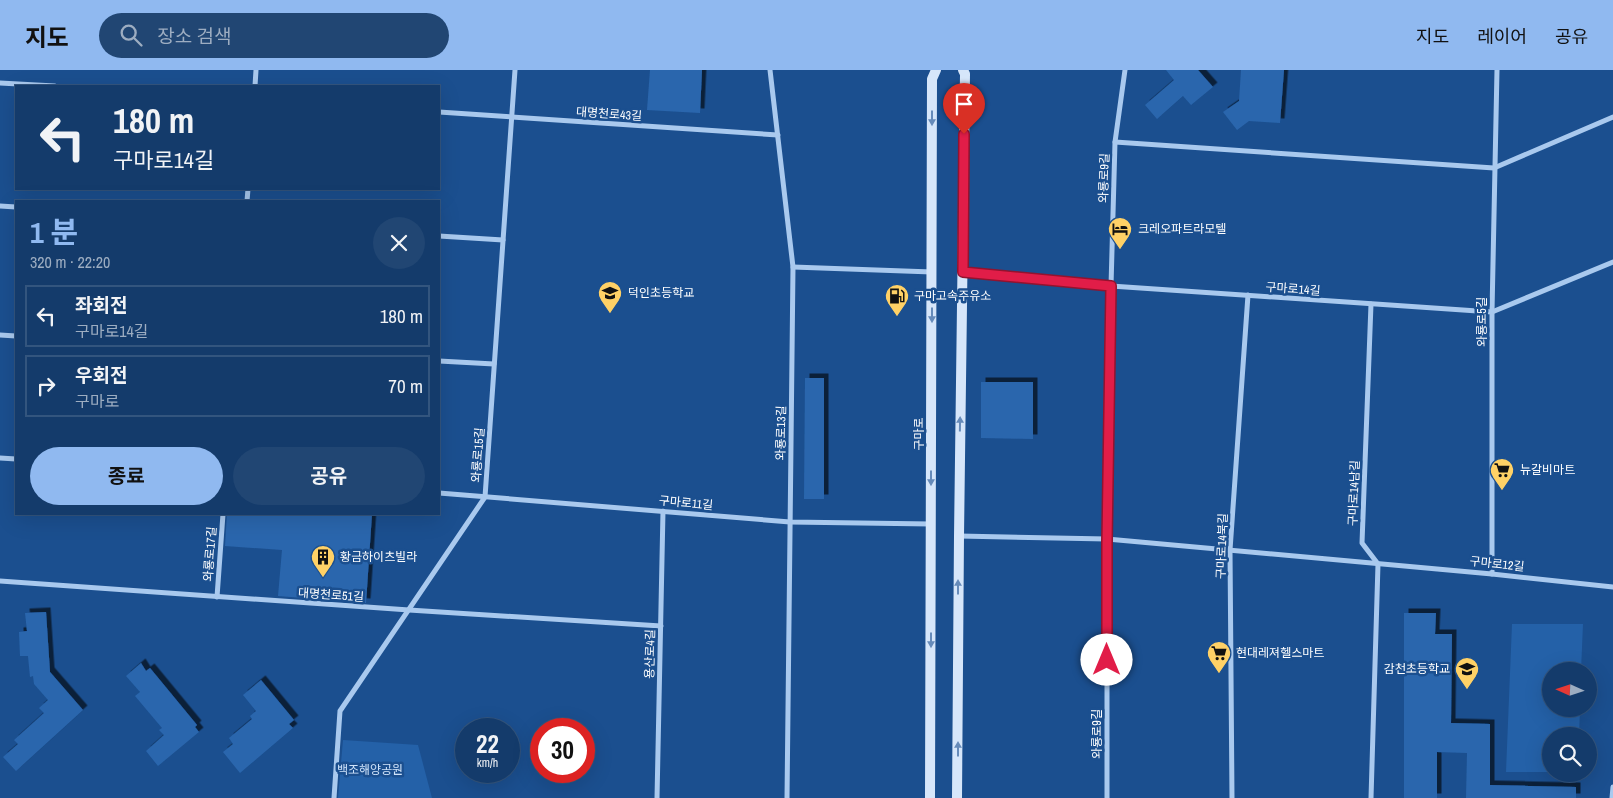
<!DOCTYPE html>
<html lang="ko">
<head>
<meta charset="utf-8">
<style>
  body { margin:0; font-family:"Archivo Narrow","Noto Sans KR",sans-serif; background:#214673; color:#f1f3f6; height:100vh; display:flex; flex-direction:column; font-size:19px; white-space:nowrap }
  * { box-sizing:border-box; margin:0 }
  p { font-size:16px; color:#9dadc1 }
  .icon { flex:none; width:28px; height:28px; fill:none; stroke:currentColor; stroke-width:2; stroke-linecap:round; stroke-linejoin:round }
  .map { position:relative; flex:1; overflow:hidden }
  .panel { position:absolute; left:15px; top:130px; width:425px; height:315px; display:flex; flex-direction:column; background:#143b6b; border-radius:0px; box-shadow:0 5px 20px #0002,0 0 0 1px #33557e }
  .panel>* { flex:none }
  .guide { position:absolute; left:15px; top:15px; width:425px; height:105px; border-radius:0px; box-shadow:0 5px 20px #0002,0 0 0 1px #33557e; background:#143b6b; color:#f1f3f6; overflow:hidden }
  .needle { width:32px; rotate:273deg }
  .fabs { position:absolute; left:1542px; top:592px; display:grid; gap:10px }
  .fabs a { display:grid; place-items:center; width:55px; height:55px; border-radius:50%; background:#143b6b; box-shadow:0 5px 20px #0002,0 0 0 1px #33557e; font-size:25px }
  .speed { position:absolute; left:455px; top:648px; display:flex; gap:10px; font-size:25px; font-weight:700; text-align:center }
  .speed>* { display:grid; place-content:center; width:65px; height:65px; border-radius:50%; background:#143b6b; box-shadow:0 5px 20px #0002,0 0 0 1px #33557e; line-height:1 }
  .speed small { font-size:12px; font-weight:400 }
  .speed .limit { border:8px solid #d22; background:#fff; color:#111 }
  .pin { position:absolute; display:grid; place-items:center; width:42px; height:42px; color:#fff; margin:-51px -21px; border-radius:50% 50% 50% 0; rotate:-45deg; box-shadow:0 0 5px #0007 }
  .pin .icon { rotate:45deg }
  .me { position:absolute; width:55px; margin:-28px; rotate:0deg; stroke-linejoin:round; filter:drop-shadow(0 0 4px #0008) }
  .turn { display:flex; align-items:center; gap:18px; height:105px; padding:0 15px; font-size:22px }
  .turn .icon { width:65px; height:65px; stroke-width:2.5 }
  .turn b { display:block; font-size:35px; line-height:42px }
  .round { display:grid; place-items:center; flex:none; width:52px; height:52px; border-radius:26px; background:#214673 }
  .head { display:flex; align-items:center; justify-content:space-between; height:85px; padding:0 15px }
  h1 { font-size:30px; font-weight:700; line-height:38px; color:#90b9f0 }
  .cta { display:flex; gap:10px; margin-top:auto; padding:10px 15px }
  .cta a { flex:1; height:58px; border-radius:30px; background:#90b9f0; color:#111; font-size:20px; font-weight:700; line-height:58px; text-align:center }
  .cta a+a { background:#214673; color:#f1f3f6 }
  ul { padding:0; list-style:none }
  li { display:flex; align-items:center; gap:15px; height:62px; margin:0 10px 8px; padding:0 5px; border:2px solid #33557e; border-radius:0px }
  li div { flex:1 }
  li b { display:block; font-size:19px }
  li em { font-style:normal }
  header { display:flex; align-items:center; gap:30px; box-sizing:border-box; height:70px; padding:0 25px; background:#90b9f0; color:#111 }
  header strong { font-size:24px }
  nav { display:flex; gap:28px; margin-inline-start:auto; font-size:18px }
  .search { width:350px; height:45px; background:#214673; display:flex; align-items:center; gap:12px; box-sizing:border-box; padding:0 18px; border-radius:28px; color:#9dadc1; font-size:19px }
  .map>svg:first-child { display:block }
  .green { fill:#2461a8 }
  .building { fill:#2a66ad; filter:url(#shadow) }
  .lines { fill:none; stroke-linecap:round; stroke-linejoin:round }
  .minor { stroke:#a9c9ee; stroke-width:5 }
  .secondary { stroke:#d6e6fa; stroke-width:10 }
  .oneway { fill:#668bba }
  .route-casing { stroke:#92132f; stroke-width:12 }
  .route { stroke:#e11d48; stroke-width:9 }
  .labels { text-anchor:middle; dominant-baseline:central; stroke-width:5; stroke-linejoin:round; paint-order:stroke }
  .street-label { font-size:12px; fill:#fff; stroke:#1b4f8f }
  .poi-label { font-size:12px; fill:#fff; stroke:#1b4f8f; text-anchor:start }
  .park-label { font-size:12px; fill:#cfe3fa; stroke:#1b4f8f }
</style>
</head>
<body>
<header>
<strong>지도</strong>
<div class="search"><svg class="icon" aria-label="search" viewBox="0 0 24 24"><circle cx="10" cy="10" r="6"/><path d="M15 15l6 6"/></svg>장소 검색</div>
<nav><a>지도</a><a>레이어</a><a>공유</a></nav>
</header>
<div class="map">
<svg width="1613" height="728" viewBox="0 0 1613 728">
  <defs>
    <filter id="shadow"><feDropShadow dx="4.5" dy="-4.5" stdDeviation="0" flood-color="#0009"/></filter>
  </defs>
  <rect width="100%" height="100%" fill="#1b4f8f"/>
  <g class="green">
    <path d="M1512,554h71l-2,47h-30v38h29l-1,27h-28v36h-45z"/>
    <path d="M343,670l75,5 14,53h-94z"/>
  </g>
  <g class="building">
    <path d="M650,0h52l-2,43 -53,-3z"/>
    <path d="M1166,0h32l15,17 -22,18 -8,-9 -26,23 -12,-14 29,-25z"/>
    <path d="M1241,0h43l-4,53 -31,-2 -12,9 -14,-18 16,-11z"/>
    <path d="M805,308h19v121h-20z"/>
    <path d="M981,312h52v57l-52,-1z"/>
    <path d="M227,444h145l-6,89 -88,-7 4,-46 -57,-4z"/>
    <path d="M46,542l4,60 33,38 -67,61 -13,-14 15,-13 -4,-4 30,-27 -5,-5 9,-8 -14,-16 -1,-8 -3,1 -2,-21h-8l-1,-24 8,-1 -2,-18z"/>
    <path d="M1404,543h32l-1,21h17l-1,89 39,1v61l86,2v11h-110l1,-45 -30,-1v46h-33z"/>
    <path d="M141,593l5,8 4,-3 47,57 -2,2 4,5 -41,34 -12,-15 18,-16 -5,-5 3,-2 -27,-32 5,-4 -14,-16z"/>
    <path d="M261,610l33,40 -5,4 4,4 -53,45 -17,-21 10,-8 -4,-6 23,-19 -2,-3 6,-5 -13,-16z"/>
  </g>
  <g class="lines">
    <g class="minor">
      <path d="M770,0l23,197 -6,531"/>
      <path d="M0,13l55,3"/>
      <path d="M255,16l1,-16"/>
      <path d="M439,42l339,23"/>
      <path d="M1115,72l379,26 119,-51"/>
      <path d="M247,131l1,-12"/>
      <path d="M0,136l16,1"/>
      <path d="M439,166l64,4"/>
      <path d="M793,197l139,5"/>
      <path d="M963,202l148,14 381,26 121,-50"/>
      <path d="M0,265l16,1"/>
      <path d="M439,291l55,3"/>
      <path d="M0,388l16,1"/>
      <path d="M439,423l351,29 141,2"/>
      <path d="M959,466l148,3 385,35 121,13"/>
      <path d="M1492,504v-262l5,-242"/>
      <path d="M0,511l409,29 252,16"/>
      <path d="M217,527l6,-83"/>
      <path d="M334,728l6,-87 145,-214 30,-427"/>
      <path d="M657,728l6,-287"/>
      <path d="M1107,728v-256l4,-256 4,-144 10,-72"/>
      <path d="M1232,728l-2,-248 18,-255"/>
      <path d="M1371,728l7,-234 -16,-21 9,-239"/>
      <path d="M1612,728l1,-11"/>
    </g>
    <g class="secondary">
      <path d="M930,728l2,-719 4,-9"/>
      <path d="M957,728l2,-262 6,-462 -2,-4"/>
    </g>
  </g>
  <defs><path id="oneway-solid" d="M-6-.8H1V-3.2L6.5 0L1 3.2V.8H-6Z" transform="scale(1.25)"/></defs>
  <g class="oneway">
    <use href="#oneway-solid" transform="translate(932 48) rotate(90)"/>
    <use href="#oneway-solid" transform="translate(932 245) rotate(90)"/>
    <use href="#oneway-solid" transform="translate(960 354) rotate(-89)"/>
    <use href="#oneway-solid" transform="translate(931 408) rotate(90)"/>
    <use href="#oneway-solid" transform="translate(958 517) rotate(-90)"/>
    <use href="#oneway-solid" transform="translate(931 570) rotate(90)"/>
    <use href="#oneway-solid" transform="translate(958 679) rotate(-90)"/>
  </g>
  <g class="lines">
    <g class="route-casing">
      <path id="route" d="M964,64l-1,138 148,14 -4,256v118"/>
    </g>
    <use href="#route" class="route"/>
  </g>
  <defs>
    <g id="hotel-pin" transform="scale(1.25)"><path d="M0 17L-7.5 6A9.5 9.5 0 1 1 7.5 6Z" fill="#ffd166" stroke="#1b4f8f"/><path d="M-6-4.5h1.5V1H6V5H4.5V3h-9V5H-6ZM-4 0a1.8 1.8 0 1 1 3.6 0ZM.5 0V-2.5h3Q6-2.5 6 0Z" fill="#111"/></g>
    <g id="school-pin" transform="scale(1.25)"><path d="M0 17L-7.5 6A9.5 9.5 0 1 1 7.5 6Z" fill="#ffd166" stroke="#1b4f8f"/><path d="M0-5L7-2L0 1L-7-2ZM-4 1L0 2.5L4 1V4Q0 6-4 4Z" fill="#111"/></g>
    <g id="fuel-pin" transform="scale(1.25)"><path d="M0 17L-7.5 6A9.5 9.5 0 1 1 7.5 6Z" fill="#ffd166" stroke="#1b4f8f"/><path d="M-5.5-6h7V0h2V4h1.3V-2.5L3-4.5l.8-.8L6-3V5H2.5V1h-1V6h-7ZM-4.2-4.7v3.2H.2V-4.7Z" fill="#111"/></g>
    <g id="supermarket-pin" transform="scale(1.25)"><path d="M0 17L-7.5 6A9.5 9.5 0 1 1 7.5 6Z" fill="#ffd166" stroke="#1b4f8f"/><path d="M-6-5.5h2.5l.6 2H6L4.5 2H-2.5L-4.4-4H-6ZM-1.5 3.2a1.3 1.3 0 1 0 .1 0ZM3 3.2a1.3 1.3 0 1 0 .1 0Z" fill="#111"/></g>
    <g id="building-pin" transform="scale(1.25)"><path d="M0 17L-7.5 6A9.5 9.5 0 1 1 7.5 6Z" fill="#ffd166" stroke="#1b4f8f"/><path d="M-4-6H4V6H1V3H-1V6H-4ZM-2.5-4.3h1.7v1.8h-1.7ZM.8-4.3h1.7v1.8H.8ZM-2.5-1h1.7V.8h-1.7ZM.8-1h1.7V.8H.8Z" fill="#111"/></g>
  </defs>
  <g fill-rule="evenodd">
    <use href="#hotel-pin" x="1120" y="159"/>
    <use href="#school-pin" x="610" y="223"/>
    <use href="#fuel-pin" x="897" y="226"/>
    <use href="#supermarket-pin" x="1502" y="400"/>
    <use href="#building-pin" x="323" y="487"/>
    <use href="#supermarket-pin" x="1219" y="583"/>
    <use href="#school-pin" x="1467" y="599"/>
  </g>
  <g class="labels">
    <g class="street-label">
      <text transform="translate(609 44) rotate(4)">대명천로43길</text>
      <text transform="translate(1104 108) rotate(-88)">와룡로9길</text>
      <text transform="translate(1293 219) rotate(4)">구마로14길</text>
      <text transform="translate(1482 252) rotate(-90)">와룡로5길</text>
      <text transform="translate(781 363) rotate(-89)">와룡로13길</text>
      <text transform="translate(919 364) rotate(-90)">구마로</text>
      <text transform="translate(478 385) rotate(-86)">와룡로15길</text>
      <text transform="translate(1354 423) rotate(-88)">구마로14남길</text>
      <text transform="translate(686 433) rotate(5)">구마로11길</text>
      <text transform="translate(1222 476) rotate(-88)">구마로14북길</text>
      <text transform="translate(210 484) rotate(-86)">와룡로17길</text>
      <text transform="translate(1497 494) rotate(6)">구마로12길</text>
      <text transform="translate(331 525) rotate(4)">대명천로51길</text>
      <text transform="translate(650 584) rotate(-89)">용산로4길</text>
      <text transform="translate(1097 664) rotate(-90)">와룡로9길</text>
    </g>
    <g class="poi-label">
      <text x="1138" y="159">크레오파트라모텔</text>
      <text x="628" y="223">덕인초등학교</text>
      <text x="914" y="226">구마고속주유소</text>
      <text x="1520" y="400">뉴갈비마트</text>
      <text x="340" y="487">황금하이츠빌라</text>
      <text x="1236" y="583">현대레져헬스마트</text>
      <text x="1450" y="599" text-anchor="end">감천초등학교</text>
    </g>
    <g class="park-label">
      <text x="370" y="700">백조해양공원</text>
    </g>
  </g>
</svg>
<div class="fabs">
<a><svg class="needle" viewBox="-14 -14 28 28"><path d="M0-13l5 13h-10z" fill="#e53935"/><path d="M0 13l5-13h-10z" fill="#9dadc1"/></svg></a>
<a><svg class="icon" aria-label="search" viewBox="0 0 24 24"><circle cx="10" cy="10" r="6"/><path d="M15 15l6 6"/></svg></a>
</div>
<div class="speed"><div>22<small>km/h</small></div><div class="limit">30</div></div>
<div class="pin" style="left:964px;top:64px;background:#d93025"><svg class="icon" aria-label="arrive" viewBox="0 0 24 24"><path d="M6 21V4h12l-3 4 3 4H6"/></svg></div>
<svg class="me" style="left:1107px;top:590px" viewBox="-20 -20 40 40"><circle r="19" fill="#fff"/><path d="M0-13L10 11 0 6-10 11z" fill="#e11d48"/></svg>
<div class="guide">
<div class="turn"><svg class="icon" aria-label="left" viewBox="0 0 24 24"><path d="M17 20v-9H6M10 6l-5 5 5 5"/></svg><div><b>180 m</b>구마로14길</div></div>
</div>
<section class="panel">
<div class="head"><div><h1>1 분</h1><p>320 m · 22:20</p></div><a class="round"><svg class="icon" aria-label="close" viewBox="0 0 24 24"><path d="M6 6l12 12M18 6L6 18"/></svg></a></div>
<ul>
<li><svg class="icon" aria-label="left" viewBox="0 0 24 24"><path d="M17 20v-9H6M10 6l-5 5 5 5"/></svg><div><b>좌회전</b><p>구마로14길</p></div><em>180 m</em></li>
<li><svg class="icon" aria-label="right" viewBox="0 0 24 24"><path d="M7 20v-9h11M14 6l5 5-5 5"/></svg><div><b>우회전</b><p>구마로</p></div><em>70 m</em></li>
</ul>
<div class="cta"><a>종료</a><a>공유</a></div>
</section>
</div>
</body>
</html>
